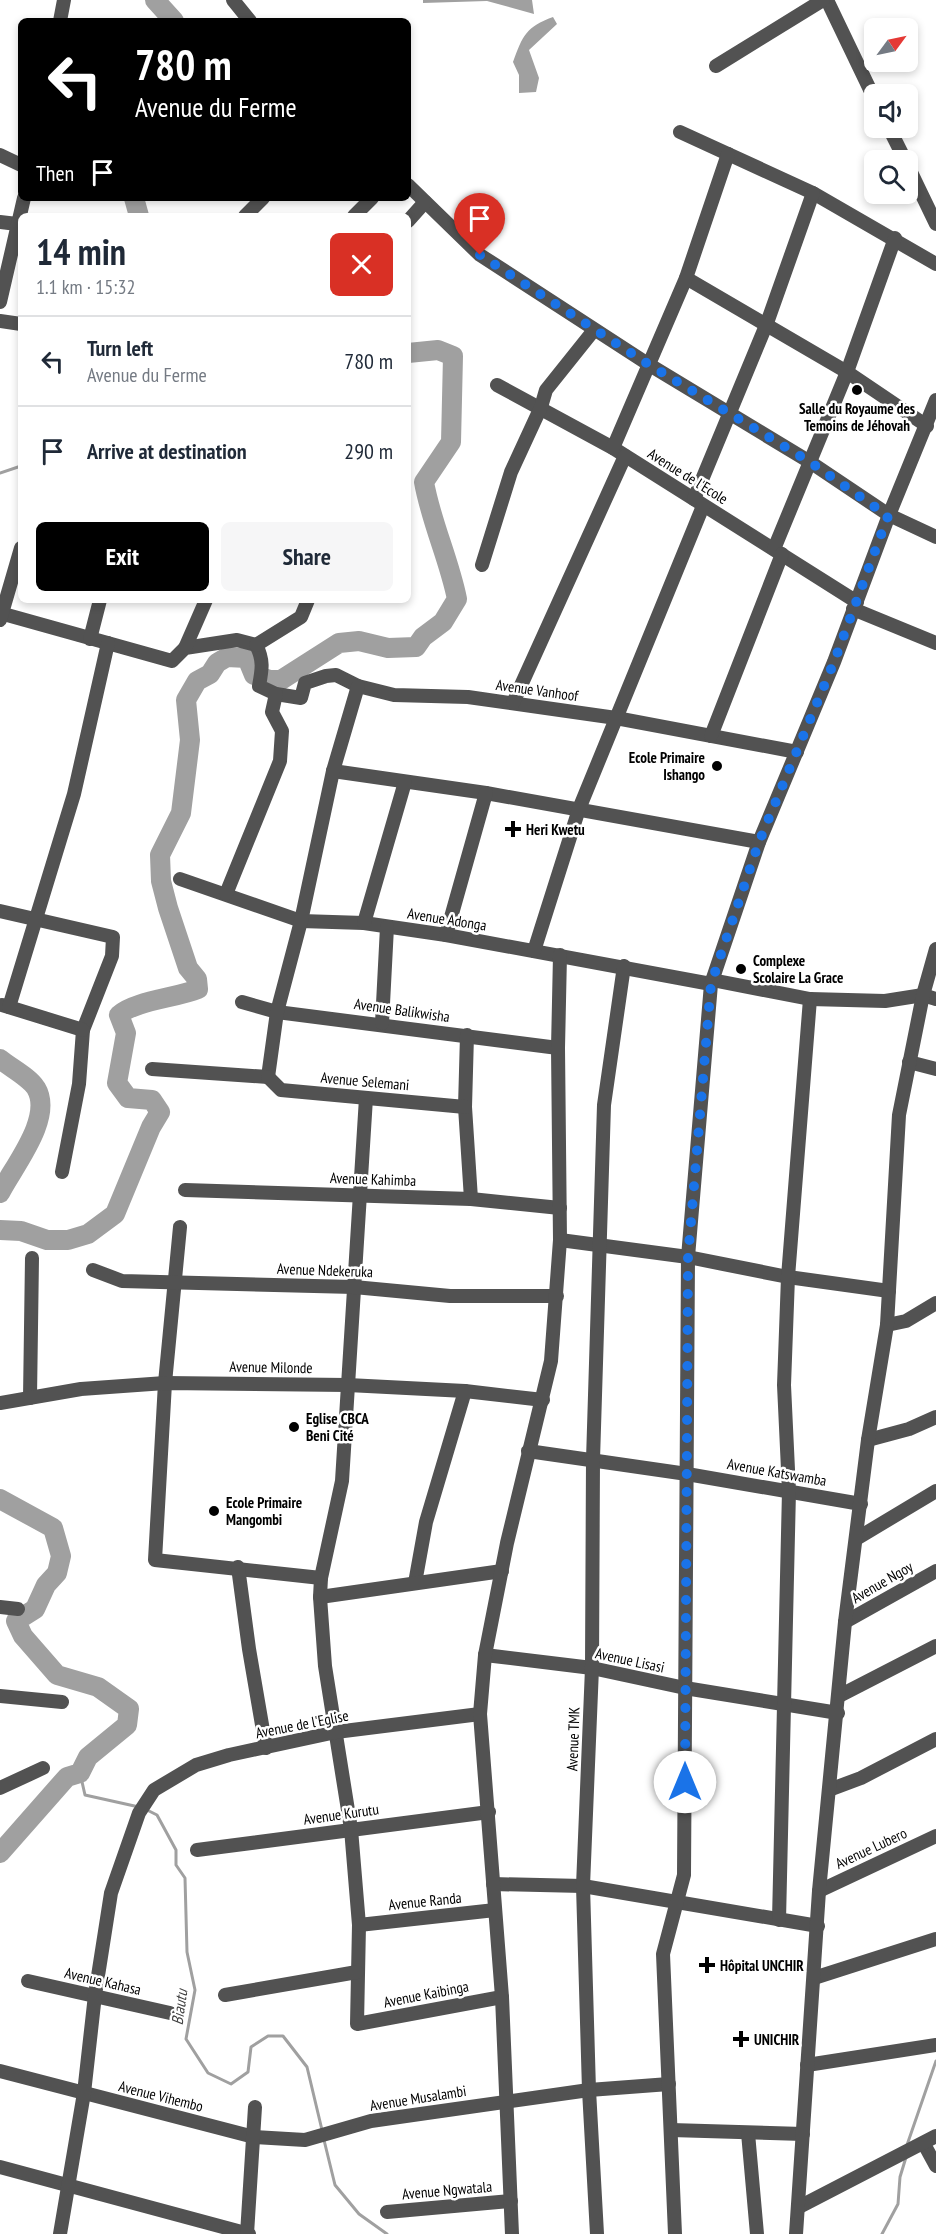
<!DOCTYPE html>
<html lang="en">
<head>
<meta charset="utf-8">
<style>
  body { margin:0; font-family:"PT Sans Narrow",sans-serif; background:#f6f6f7; color:#1f2937; height:100vh; display:flex; flex-direction:column; font-size:22px; white-space:nowrap }
  * { box-sizing:border-box; margin:0 }
  p { font-size:20px; color:#747a83 }
  .icon { flex:none; width:33px; height:33px; fill:none; stroke:currentColor; stroke-width:2; stroke-linecap:round; stroke-linejoin:round }
  .map { position:relative; flex:1; overflow:hidden }
  .details { position:absolute; left:18px; top:213px; width:393px; height:390px; display:flex; flex-direction:column; background:#fff; border-radius:9px; box-shadow:0 3px 9px #0003 }
  .details>* { flex:none }
  .banner { position:absolute; left:18px; top:18px; width:393px; height:183px; border-radius:9px; box-shadow:0 3px 9px #0003; background:#000; color:#fff; overflow:hidden }
  .needle { width:39px; rotate:57deg }
  .fabs { position:absolute; left:864px; top:18px; display:grid; gap:12px }
  .fabs a { display:grid; place-items:center; width:54px; height:54px; border-radius:9px; background:#fff; box-shadow:0 3px 9px #0003; font-size:30px }
  .pin { position:absolute; display:grid; place-items:center; width:51px; height:51px; color:#fff; margin:-62px -26px; border-radius:50% 50% 50% 0; rotate:-45deg; box-shadow:0 0 6px #0007 }
  .pin .icon { rotate:45deg }
  .me { position:absolute; width:66px; margin:-33px; rotate:0deg; stroke-linejoin:round; filter:drop-shadow(0 0 4px #0008) }
  .turn { display:flex; align-items:center; gap:21px; height:126px; padding:0 18px; font-size:27px }
  .turn .icon { width:78px; height:78px; stroke-width:2.5 }
  .turn b { display:block; font-size:42px; line-height:51px }
  .then { display:flex; align-items:center; height:57px; padding:0 18px; background:#0003; gap:12px; font-size:22px }
  .round { display:grid; place-items:center; flex:none; width:63px; height:63px; border-radius:9px; background:#f6f6f7 }
  .head { display:flex; align-items:center; justify-content:space-between; height:102px; padding:0 18px }
  h1 { font-size:36px; font-weight:700; line-height:45px }
  .button { display:flex; gap:12px; margin-top:auto; padding:12px 18px }
  .button a { flex:1; height:69px; border-radius:9px; background:#000; color:#fff; font-size:24px; font-weight:700; line-height:69px; text-align:center }
  .button a+a { background:#f6f6f7; color:#1f2937 }
  ul { padding:0; list-style:none }
  li { display:flex; align-items:center; gap:18px; height:90px; padding:0 18px; border-top:2px solid #e0e1e3 }
  li div { flex:1 }
  li b { display:block; font-size:22px }
  li em { font-style:normal }
  .map>svg:first-child { display:block }
  .water { fill:#a0a0a0 }
  .lines { fill:none; stroke-linecap:round; stroke-linejoin:round }
  .stream { stroke:#a0a0a0; stroke-width:3 }
  .river { stroke:#a0a0a0; stroke-width:20 }
  .minor { stroke:#525252; stroke-width:14 }
  .route { stroke:#1a73e8; stroke-width:10; stroke-dasharray:0 18 }
  .poi-dot { fill:#000; stroke:#fff; stroke-width:2 }
  .labels { text-anchor:middle; dominant-baseline:central; stroke-width:5; stroke-linejoin:round; paint-order:stroke }
  .poi-label { font-size:15px; font-weight:bold; fill:#000; stroke:#fff; text-anchor:start }
  .street-label { font-size:15px; fill:#000; stroke:#fff }
  .water-label { font-size:16px; font-style:italic; fill:#414141; stroke:#fff }
</style>
</head>
<body>
<div class="map">
<svg width="936" height="2234" viewBox="0 0 936 2234">
  <rect width="100%" height="100%" fill="#fff"/>
  <g class="water">
    <path d="M423,0h109l2,14 -47,-13 -64,2z"/>
    <path d="M553,17l4,7 -28,26 10,28 -3,14 -17,1v-18l-6,-13c10,-27 13,-35 40,-45z"/>
  </g>
  <g class="lines">
    <g class="stream">
      <path d="M0,473l21,-7"/>
      <path d="M80,1773l5,22 54,12"/>
      <path d="M147,1810l10,5 19,35v15l9,13 2,74 8,38 -9,49 22,34 23,11 17,-12 3,-25 17,-11h15l24,31 15,63"/>
      <path d="M324,2140l11,45 24,29 28,20"/>
      <path d="M907,2145l29,-84"/>
      <path d="M882,2234l16,-30 2,-27 7,-23"/>
    </g>
    <g class="river">
      <path d="M155,0l19,21"/>
      <path d="M134,198l5,18"/>
      <path d="M0,1059c11,9 29,18 36,29 18,30 -23,79 -36,105"/>
      <path d="M0,1230l21,1 26,9h21l20,-6 27,-20 36,-87 9,-15 -8,-12 -24,-2 -11,-15 9,-50 -7,-18c15,-14 57,-17 79,-26l-1,-10 -9,-11 -20,-60 -7,-27 -1,-26 21,-42 9,-73 -4,-40 11,-19 13,-7 7,-11 10,-6 20,1 7,17 16,5h11l58,-37 20,-2 29,7 28,-1 7,-10 20,-15 14,-23c-8,-40 -26,-77 -33,-117l27,-40 2,-86 -15,-6 -30,3"/>
      <path d="M0,1499l53,29 8,28 -4,17 -11,12 -11,24 -19,12 7,15 34,39 41,12 31,22 -2,16 -39,32 -8,16 -13,4 -67,76"/>
    </g>
    <g class="minor">
      <path d="M233,0l17,21"/>
      <path d="M827,0l47,98"/>
      <path d="M60,21l4,-21"/>
      <path d="M716,66l107,-66"/>
      <path d="M889,128l16,32"/>
      <path d="M680,132l133,61 123,71"/>
      <path d="M0,155l21,10"/>
      <path d="M908,166l28,58"/>
      <path d="M408,185l72,70 168,109 162,98 79,53 47,22"/>
      <path d="M245,216l18,-18"/>
      <path d="M354,216l18,-18"/>
      <path d="M408,221l17,-19"/>
      <path d="M0,222l17,2"/>
      <path d="M686,278l161,94 80,54"/>
      <path d="M0,302l24,-104"/>
      <path d="M0,321l21,3"/>
      <path d="M497,385l116,63 244,154"/>
      <path d="M613,448l73,-170 42,-124"/>
      <path d="M694,499l73,-176 46,-130"/>
      <path d="M774,549l73,-177 48,-134"/>
      <path d="M482,565l29,-93 30,-65 5,-17 48,-60"/>
      <path d="M853,609l83,34"/>
      <path d="M0,613l172,48 13,-13 52,-8 19,5c8,15 6,25 3,41l17,8 25,4 4,-15 21,-7 10,-1 22,11 36,9 74,2 148,21 181,34"/>
      <path d="M0,620l21,-72"/>
      <path d="M90,639l10,-39"/>
      <path d="M256,645l45,-28 7,-17"/>
      <path d="M185,648l21,-48"/>
      <path d="M513,703l112,-247"/>
      <path d="M711,736l71,-182"/>
      <path d="M333,771l153,22 273,49"/>
      <path d="M180,879l121,42 63,2 82,12 265,49"/>
      <path d="M226,894l54,-133 2,-30 -10,-19 4,-18"/>
      <path d="M0,911l113,26 -1,19 -29,74 -4,54 -17,88"/>
      <path d="M364,923l41,-141"/>
      <path d="M446,935l40,-142"/>
      <path d="M534,951l45,-142 124,-303"/>
      <path d="M712,980l98,19 75,2 38,-6 13,4"/>
      <path d="M242,1002l35,10 281,36"/>
      <path d="M2,1005l81,25"/>
      <path d="M9,1007l65,-213 34,-151"/>
      <path d="M382,1023l5,-96"/>
      <path d="M467,1035l-2,72 6,92"/>
      <path d="M909,1062l27,7"/>
      <path d="M152,1069l116,8 9,-65 24,-91 32,-150 25,-85"/>
      <path d="M268,1077l13,13 184,17"/>
      <path d="M366,1098l-24,383 -21,97 -1,19 5,69 26,163 8,96 -2,99 145,-27"/>
      <path d="M185,1190l286,9 89,9"/>
      <path d="M180,1227l-15,156 -10,177 166,18"/>
      <path d="M560,1240l128,17 100,20 101,14"/>
      <path d="M93,1270l29,11 232,6 96,9h107"/>
      <path d="M887,1325l19,-4 30,-18"/>
      <path d="M30,1398l2,-140"/>
      <path d="M0,1403l81,-14 84,-6 183,2 117,6 78,9"/>
      <path d="M868,1440l41,-11 27,-12"/>
      <path d="M528,1451l159,23 174,30"/>
      <path d="M856,1539l80,-48"/>
      <path d="M238,1567l11,82 17,99"/>
      <path d="M415,1583l11,-61 39,-131"/>
      <path d="M320,1597l182,-26"/>
      <path d="M0,1607l18,2"/>
      <path d="M845,1622l91,-51"/>
      <path d="M485,1655l107,13 93,20 153,25"/>
      <path d="M0,1696l62,6"/>
      <path d="M839,1696l97,-50"/>
      <path d="M0,1788l43,-20"/>
      <path d="M829,1790l32,-12 75,-39"/>
      <path d="M197,1850l292,-38"/>
      <path d="M493,1884l90,2 235,40"/>
      <path d="M819,1891l117,-55"/>
      <path d="M779,1920l10,-429 -5,-106 4,-108 22,-278"/>
      <path d="M359,1925l136,-15"/>
      <path d="M814,1978l122,-39"/>
      <path d="M28,1981l142,32"/>
      <path d="M225,1995l132,-23"/>
      <path d="M807,2065l129,-20"/>
      <path d="M0,2071l254,66 51,3 66,-19 218,-31 80,-6"/>
      <path d="M671,2130l132,4"/>
      <path d="M748,2133l9,101"/>
      <path d="M924,2144l12,22"/>
      <path d="M0,2167l249,67"/>
      <path d="M799,2207l137,-71"/>
      <path d="M387,2212l124,-11"/>
      <path d="M60,2234l24,-141 11,-98 16,-102 28,-80 15,-23 42,-25 33,-10 107,-23 144,-18"/>
      <path d="M247,2234l8,-127"/>
      <path d="M512,2234l-10,-237 -22,-283 5,-59 22,-112 44,-182 9,-121 -2,-192 2,-93"/>
      <path d="M597,2234l-8,-144 -6,-204 9,-218 1,-208 11,-355 20,-139"/>
      <path d="M675,2234l-12,-280 21,-79 4,-618 23,-273 48,-142 75,-180 55,-147 47,-115"/>
      <path d="M796,2234l23,-343 26,-269 23,-182 19,-115 12,-210 24,-120 13,-46"/>
    </g>
  </g>
  <g class="lines">
    <path class="route" d="M480,255l168,109 162,98 78,54 -54,146 -75,180 -48,142 -23,273 -3,525"/>
  </g>
  <g class="poi-dot">
    <circle cx="857" cy="390" r="6"/>
    <circle cx="717" cy="766" r="6"/>
    <path d="M510 820h6v6h6v6h-6v6h-6v-6h-6v-6h6z"/>
    <circle cx="741" cy="969" r="6"/>
    <circle cx="294" cy="1427" r="6"/>
    <circle cx="214" cy="1511" r="6"/>
    <path d="M704 1956h6v6h6v6h-6v6h-6v-6h-6v-6h6z"/>
    <path d="M738 2030h6v6h6v6h-6v6h-6v-6h-6v-6h6z"/>
  </g>
  <g class="labels">
    <g class="poi-label">
      <text x="857" y="408" text-anchor="middle">Salle du Royaume des<tspan x="857" dy="17">Temoins de Jéhovah</tspan></text>
      <text x="705" y="757" text-anchor="end">Ecole Primaire<tspan x="705" dy="17">Ishango</tspan></text>
      <text x="526" y="829">Heri Kwetu</text>
      <text x="753" y="960">Complexe<tspan x="753" dy="17">Scolaire La Grace</tspan></text>
      <text x="306" y="1418">Eglise CBCA<tspan x="306" dy="17">Beni Cité</tspan></text>
      <text x="226" y="1502">Ecole Primaire<tspan x="226" dy="17">Mangombi</tspan></text>
      <text x="720" y="1965">Hôpital UNCHIR</text>
      <text x="754" y="2039">UNICHIR</text>
    </g>
    <g class="street-label">
      <text transform="translate(688 476) rotate(32)">Avenue de l'Ecole</text>
      <text transform="translate(537 690) rotate(8)">Avenue Vanhoof</text>
      <text transform="translate(447 919) rotate(9)">Avenue Adonga</text>
      <text transform="translate(402 1010) rotate(8)">Avenue Balikwisha</text>
      <text transform="translate(365 1081) rotate(5)">Avenue Selemani</text>
      <text transform="translate(373 1179) rotate(2)">Avenue Kahimba</text>
      <text transform="translate(325 1270) rotate(2)">Avenue Ndekeruka</text>
      <text transform="translate(271 1367) rotate(1)">Avenue Milonde</text>
      <text transform="translate(777 1472) rotate(10)">Avenue Katswamba</text>
      <text transform="translate(882 1582) rotate(-30)">Avenue Ngoy</text>
      <text transform="translate(630 1660) rotate(12)">Avenue Lisasi</text>
      <text transform="translate(302 1724) rotate(-11)">Avenue de l'Eglise</text>
      <text transform="translate(573 1739) rotate(-88)">Avenue TMK</text>
      <text transform="translate(341 1814) rotate(-8)">Avenue Kurutu</text>
      <text transform="translate(871 1848) rotate(-25)">Avenue Lubero</text>
      <text transform="translate(425 1901) rotate(-6)">Avenue Randa</text>
      <text transform="translate(103 1981) rotate(13)">Avenue Kahasa</text>
      <text transform="translate(426 1994) rotate(-11)">Avenue Kaibinga</text>
      <text transform="translate(161 2096) rotate(14)">Avenue Vihembo</text>
      <text transform="translate(418 2098) rotate(-9)">Avenue Musalambi</text>
      <text transform="translate(447 2190) rotate(-5)">Avenue Ngwatala</text>
    </g>
    <g class="water-label">
      <text transform="translate(179 2007) rotate(-82)">Biautu</text>
    </g>
  </g>
</svg>
<div class="fabs">
<a><svg class="needle" viewBox="-14 -14 28 28"><path d="M0-13l5 13h-10z" fill="#e53935"/><path d="M0 13l5-13h-10z" fill="#747a83"/></svg></a>
<a><svg class="icon" aria-label="sound" viewBox="0 0 24 24"><path d="M4 9h4l5-4v14l-5-4H4zM17 9q2 3 0 6"/></svg></a>
<a><svg class="icon" aria-label="search" viewBox="0 0 24 24"><circle cx="10" cy="10" r="6"/><path d="M15 15l6 6"/></svg></a>
</div>
<div class="pin" style="left:480px;top:255px;background:#d93025"><svg class="icon" aria-label="arrive" viewBox="0 0 24 24"><path d="M6 21V4h12l-3 4 3 4H6"/></svg></div>
<svg class="me" style="left:685px;top:1782px" viewBox="-20 -20 40 40"><circle r="19" fill="#fff"/><path d="M0-13L10 11 0 6-10 11z" fill="#1a73e8"/></svg>
<div class="banner">
<div class="turn"><svg class="icon" aria-label="left" viewBox="0 0 24 24"><path d="M17 20v-9H6M10 6l-5 5 5 5"/></svg><div><b>780 m</b>Avenue du Ferme</div></div>
<div class="then">Then<svg class="icon" aria-label="arrive" viewBox="0 0 24 24"><path d="M6 21V4h12l-3 4 3 4H6"/></svg></div>
</div>
<section class="details">
<div class="head"><div><h1>14 min</h1><p>1.1 km · 15:32</p></div><a class="round" style="background:#d93025;color:#fff"><svg class="icon" aria-label="close" viewBox="0 0 24 24"><path d="M6 6l12 12M18 6L6 18"/></svg></a></div>
<ul>
<li><svg class="icon" aria-label="left" viewBox="0 0 24 24"><path d="M17 20v-9H6M10 6l-5 5 5 5"/></svg><div><b>Turn left</b><p>Avenue du Ferme</p></div><em>780 m</em></li>
<li><svg class="icon" aria-label="arrive" viewBox="0 0 24 24"><path d="M6 21V4h12l-3 4 3 4H6"/></svg><div><b>Arrive at destination</b></div><em>290 m</em></li>
</ul>
<div class="button"><a>Exit</a><a>Share</a></div>
</section>
</div>
</body>
</html>
